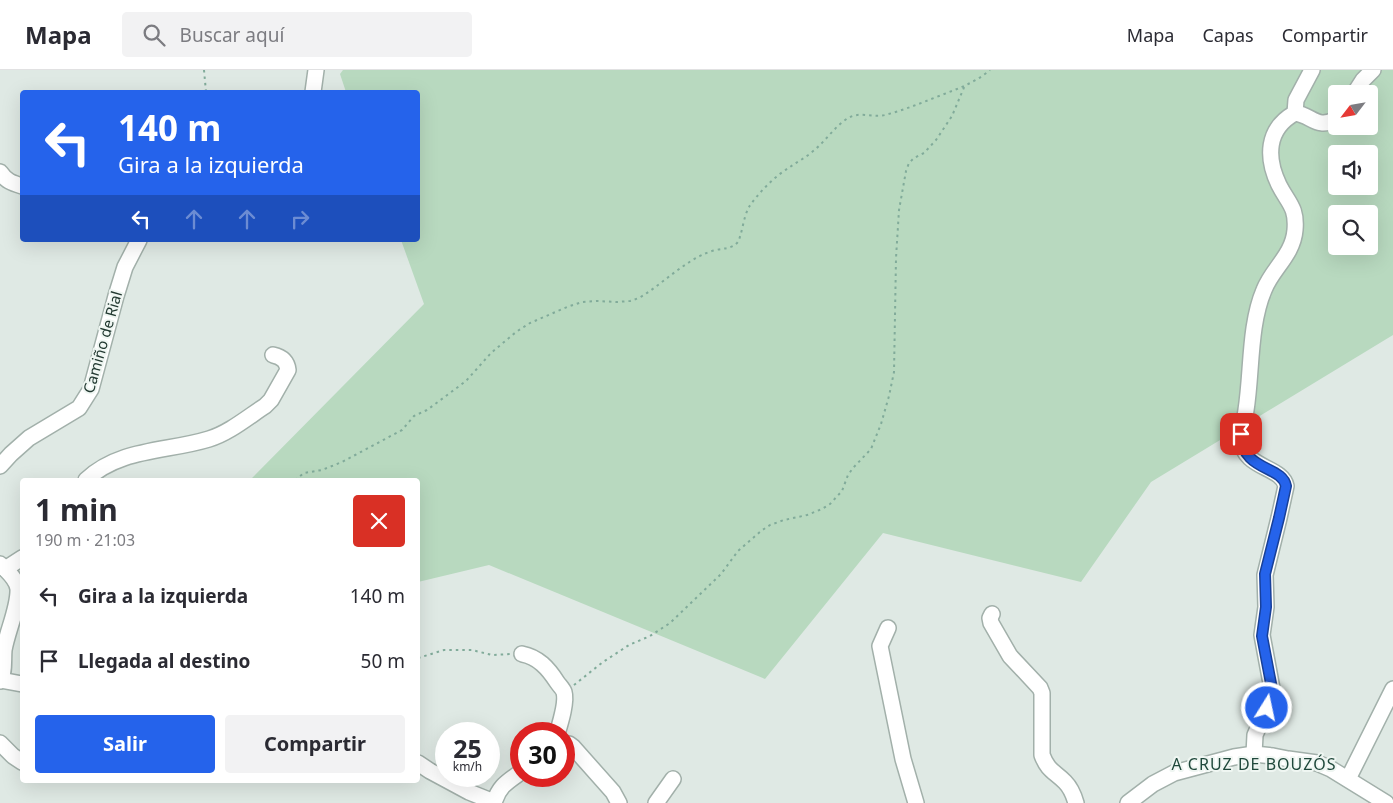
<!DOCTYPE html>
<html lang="es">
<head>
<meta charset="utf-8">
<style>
  body { margin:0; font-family:"Noto Sans",sans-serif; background:#f2f2f3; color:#2b2b33; height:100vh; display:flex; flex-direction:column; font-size:19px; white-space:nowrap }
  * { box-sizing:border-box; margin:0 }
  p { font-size:16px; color:#7c7c81 }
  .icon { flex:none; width:28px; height:28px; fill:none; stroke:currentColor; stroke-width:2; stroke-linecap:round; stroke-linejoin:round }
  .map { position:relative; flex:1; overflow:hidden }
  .panel { position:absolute; left:20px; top:408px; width:400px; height:305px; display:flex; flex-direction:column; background:#fff; border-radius:5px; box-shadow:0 5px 20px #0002 }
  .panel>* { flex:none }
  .banner { position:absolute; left:20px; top:20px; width:400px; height:152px; border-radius:5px; box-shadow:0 5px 20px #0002; background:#2563eb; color:#fff; overflow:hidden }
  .needle { width:32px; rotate:239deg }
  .tools { position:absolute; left:1328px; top:15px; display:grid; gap:10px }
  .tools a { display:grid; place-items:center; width:50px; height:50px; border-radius:5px; background:#fff; box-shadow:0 5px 20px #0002; font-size:25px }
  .speed { position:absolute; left:435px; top:652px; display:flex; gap:10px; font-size:25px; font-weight:700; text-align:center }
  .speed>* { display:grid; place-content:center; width:65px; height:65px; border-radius:50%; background:#fff; box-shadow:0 5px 20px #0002; line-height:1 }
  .speed small { font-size:12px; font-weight:400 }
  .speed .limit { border:8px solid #d22; background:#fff; color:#111 }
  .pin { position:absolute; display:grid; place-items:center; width:42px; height:42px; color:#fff; margin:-21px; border-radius:10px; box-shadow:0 2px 8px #0006 }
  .me { position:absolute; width:55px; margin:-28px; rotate:10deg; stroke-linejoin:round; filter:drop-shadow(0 0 4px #0008) }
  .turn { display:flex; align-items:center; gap:18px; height:105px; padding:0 15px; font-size:22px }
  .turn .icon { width:65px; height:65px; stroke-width:2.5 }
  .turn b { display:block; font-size:35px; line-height:42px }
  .lanes { display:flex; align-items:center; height:48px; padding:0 15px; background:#0003; justify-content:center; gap:25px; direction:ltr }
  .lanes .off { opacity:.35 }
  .round { display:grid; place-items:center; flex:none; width:52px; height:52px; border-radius:5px; background:#f2f2f3 }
  .headline { display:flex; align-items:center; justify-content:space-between; height:85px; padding:0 15px }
  h1 { font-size:30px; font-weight:700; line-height:38px }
  .cta { display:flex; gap:10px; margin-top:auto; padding:10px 15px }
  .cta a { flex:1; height:58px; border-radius:5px; background:#2563eb; color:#fff; font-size:20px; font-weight:700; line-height:58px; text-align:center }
  .cta a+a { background:#f2f2f3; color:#2b2b33 }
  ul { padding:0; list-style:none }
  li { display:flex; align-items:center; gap:15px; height:65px; padding:0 15px }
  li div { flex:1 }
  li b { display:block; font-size:19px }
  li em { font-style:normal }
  header { display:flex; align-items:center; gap:30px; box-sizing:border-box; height:70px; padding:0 25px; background:#fff; border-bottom:1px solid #e1e1e2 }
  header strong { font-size:24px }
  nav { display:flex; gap:28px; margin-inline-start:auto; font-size:18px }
  .search { width:350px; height:45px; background:#f2f2f3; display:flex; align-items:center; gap:12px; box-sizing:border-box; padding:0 18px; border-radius:5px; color:#7c7c81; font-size:19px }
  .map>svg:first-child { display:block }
  .green { fill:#b8d9bf; fill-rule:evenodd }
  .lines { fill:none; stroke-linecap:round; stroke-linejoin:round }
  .minor-casing { stroke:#a2b0aa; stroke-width:18 }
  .path { stroke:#81ab9a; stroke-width:2; stroke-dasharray:2.5 4; stroke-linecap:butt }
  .minor { stroke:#fff; stroke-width:15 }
  .route-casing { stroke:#184099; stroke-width:12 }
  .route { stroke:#2563eb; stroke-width:9 }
  .labels { text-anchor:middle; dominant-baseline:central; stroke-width:4; stroke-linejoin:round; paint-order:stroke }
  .street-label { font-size:15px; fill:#213830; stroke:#eff6f2 }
  .neighbourhood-label { font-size:16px; letter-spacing:1px; fill:#1f483b; stroke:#eff6f2 }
</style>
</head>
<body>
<header>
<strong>Mapa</strong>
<div class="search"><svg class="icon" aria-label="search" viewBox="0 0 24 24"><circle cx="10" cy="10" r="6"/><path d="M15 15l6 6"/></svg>Buscar aquí</div>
<nav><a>Mapa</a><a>Capas</a><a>Compartir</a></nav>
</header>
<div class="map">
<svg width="1393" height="733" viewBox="0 0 1393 733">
  <rect width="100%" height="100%" fill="#dfe9e4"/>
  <path class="green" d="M343,0h1050v265l-242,147 -70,100 -198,-49 -118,146 -276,-114 -71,17v-102h-168l174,-176 -23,-64h17v-148h-72l-6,-18zM1336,24h33v32h-33zM1336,84h33v32h-33zM1336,144h33v32h-33z"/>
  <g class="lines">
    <g class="minor-casing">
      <g id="minor">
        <path d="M313,22l3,-22"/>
        <path d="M1354,24l9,-14 10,-10"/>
        <path d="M1295,43l1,-13 16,-30"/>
        <path d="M0,102c6,9 12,11 22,14"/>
        <path d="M0,396l11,-12 18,-16 50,-30 12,-19 25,-93 9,-29 14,-27"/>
        <path d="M86,410c34,-32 81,-28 123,-41 20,-6 39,-22 56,-33l6,-6 17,-30c-1,-9 -6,-13 -15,-15"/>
        <path d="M0,494c7,7 17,15 18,25 1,17 -11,43 -14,61 -1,10 1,22 -4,31"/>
        <path d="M5,499l17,-11"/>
        <path d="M992,544l-2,4 1,5 19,33 30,32 2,5v62c6,16 12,16 23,27 6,6 9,14 11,21"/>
        <path d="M888,558l-8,18 23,113 13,44"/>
        <path d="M522,584c16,3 26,14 35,28 2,3 6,7 7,10 3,10 -4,32 -7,42"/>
        <path d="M1,610l21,4"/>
        <path d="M0,673l13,13 9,6"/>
        <path d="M564,673l5,1 4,3 40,45 6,11"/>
        <path d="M1254,684l1,-19 18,-41 -11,-59 4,-28 -1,-32 14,-57 7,-32c-4,-20 -43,-17 -45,-47 0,-10 4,-20 5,-29 6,-38 3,-85 18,-120 8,-21 29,-35 31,-60 2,-23 -7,-27 -16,-45 -13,-27 -13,-56 16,-72 17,2 22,17 41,6"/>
        <path d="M418,693l12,8 39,21 25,10"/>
        <path d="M1348,709l45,-90"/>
        <path d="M494,733c5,-17 13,-21 27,-31"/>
        <path d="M656,733l17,-24"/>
        <path d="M1128,733l25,-19 21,-11 60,-16 20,-3 19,2 15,3 29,4 14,6 55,34"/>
      </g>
    </g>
    <g class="path">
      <path d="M204,0l2,22"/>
      <path d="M295,410l9,-7 18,-3 20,-8 60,-32 12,-14 13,-6 39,-29 25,-28 25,-21 14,-9 37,-16 15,-5 15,-1 20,1 13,-1 9,-3c22,-13 40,-32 63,-43 4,-2 9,-4 14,-5 8,-2 15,-1 21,-7 5,-6 6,-26 12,-36 10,-15 26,-31 41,-40 7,-5 15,-9 22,-15 13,-10 22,-25 36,-34 12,-7 25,0 37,-3 19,-5 36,-12 54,-19 18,-7 36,-13 51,-26"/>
      <path d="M418,588l26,-8h28l20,5 18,-1"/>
      <path d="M574,615l29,-23 26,-17 21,-9 20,-13 51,-49 17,-23 23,-20 9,-6 14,-5 23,-5 15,-6 8,-5 12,-13 6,-16 5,-7 18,-19 10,-25 8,-28 5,-24 2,-114 3,-48 7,-39 3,-8 5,-5 10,-5 12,-13 16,-24 13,-31"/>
    </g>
    <use href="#minor" class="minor"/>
  </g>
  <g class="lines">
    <g class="route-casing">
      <path id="route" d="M1241,364c1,38 41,31 45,52l-7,32 -14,56 1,33 -4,29 11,58 -6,14"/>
    </g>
    <use href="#route" class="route"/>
  </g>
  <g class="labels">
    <g class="street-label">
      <text transform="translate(102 272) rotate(-74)">Camiño de Rial</text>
    </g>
    <g class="neighbourhood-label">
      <text x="1254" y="694">A CRUZ DE BOUZÓS</text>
    </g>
  </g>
</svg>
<div class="tools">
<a><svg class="needle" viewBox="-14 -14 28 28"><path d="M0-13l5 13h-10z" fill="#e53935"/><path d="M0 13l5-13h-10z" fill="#7c7c81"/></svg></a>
<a><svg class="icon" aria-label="sound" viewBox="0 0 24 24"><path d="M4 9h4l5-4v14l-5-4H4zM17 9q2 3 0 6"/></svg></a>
<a><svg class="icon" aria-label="search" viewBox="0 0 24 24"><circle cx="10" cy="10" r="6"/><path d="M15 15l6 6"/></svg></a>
</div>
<div class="speed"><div>25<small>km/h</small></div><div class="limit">30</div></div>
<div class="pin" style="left:1241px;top:364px;background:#d93025"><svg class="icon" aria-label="arrive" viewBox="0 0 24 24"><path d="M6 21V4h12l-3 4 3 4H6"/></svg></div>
<svg class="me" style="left:1267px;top:638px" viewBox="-20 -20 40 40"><circle r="17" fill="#2563eb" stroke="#fff" stroke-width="3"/><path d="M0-11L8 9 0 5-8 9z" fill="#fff"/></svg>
<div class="banner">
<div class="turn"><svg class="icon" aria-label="left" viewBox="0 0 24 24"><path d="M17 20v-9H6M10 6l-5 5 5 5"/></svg><div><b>140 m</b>Gira a la izquierda</div></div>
<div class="lanes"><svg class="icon" aria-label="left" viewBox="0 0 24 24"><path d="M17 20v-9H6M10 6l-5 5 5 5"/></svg><svg class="icon off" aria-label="ahead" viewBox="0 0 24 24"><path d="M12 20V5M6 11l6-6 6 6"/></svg><svg class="icon off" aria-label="ahead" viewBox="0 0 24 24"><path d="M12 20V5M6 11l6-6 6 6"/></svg><svg class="icon off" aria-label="right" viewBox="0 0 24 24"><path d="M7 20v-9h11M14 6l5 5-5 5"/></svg></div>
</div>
<section class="panel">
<div class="headline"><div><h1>1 min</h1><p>190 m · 21:03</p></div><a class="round" style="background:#d93025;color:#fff"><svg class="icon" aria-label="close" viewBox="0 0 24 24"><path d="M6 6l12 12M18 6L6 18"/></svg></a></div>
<ul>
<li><svg class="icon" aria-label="left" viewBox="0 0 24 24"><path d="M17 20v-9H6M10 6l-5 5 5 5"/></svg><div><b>Gira a la izquierda</b></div><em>140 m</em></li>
<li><svg class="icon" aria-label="arrive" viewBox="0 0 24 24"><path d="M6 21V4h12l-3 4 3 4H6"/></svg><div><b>Llegada al destino</b></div><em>50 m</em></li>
</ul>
<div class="cta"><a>Salir</a><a>Compartir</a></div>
</section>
</div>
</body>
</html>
